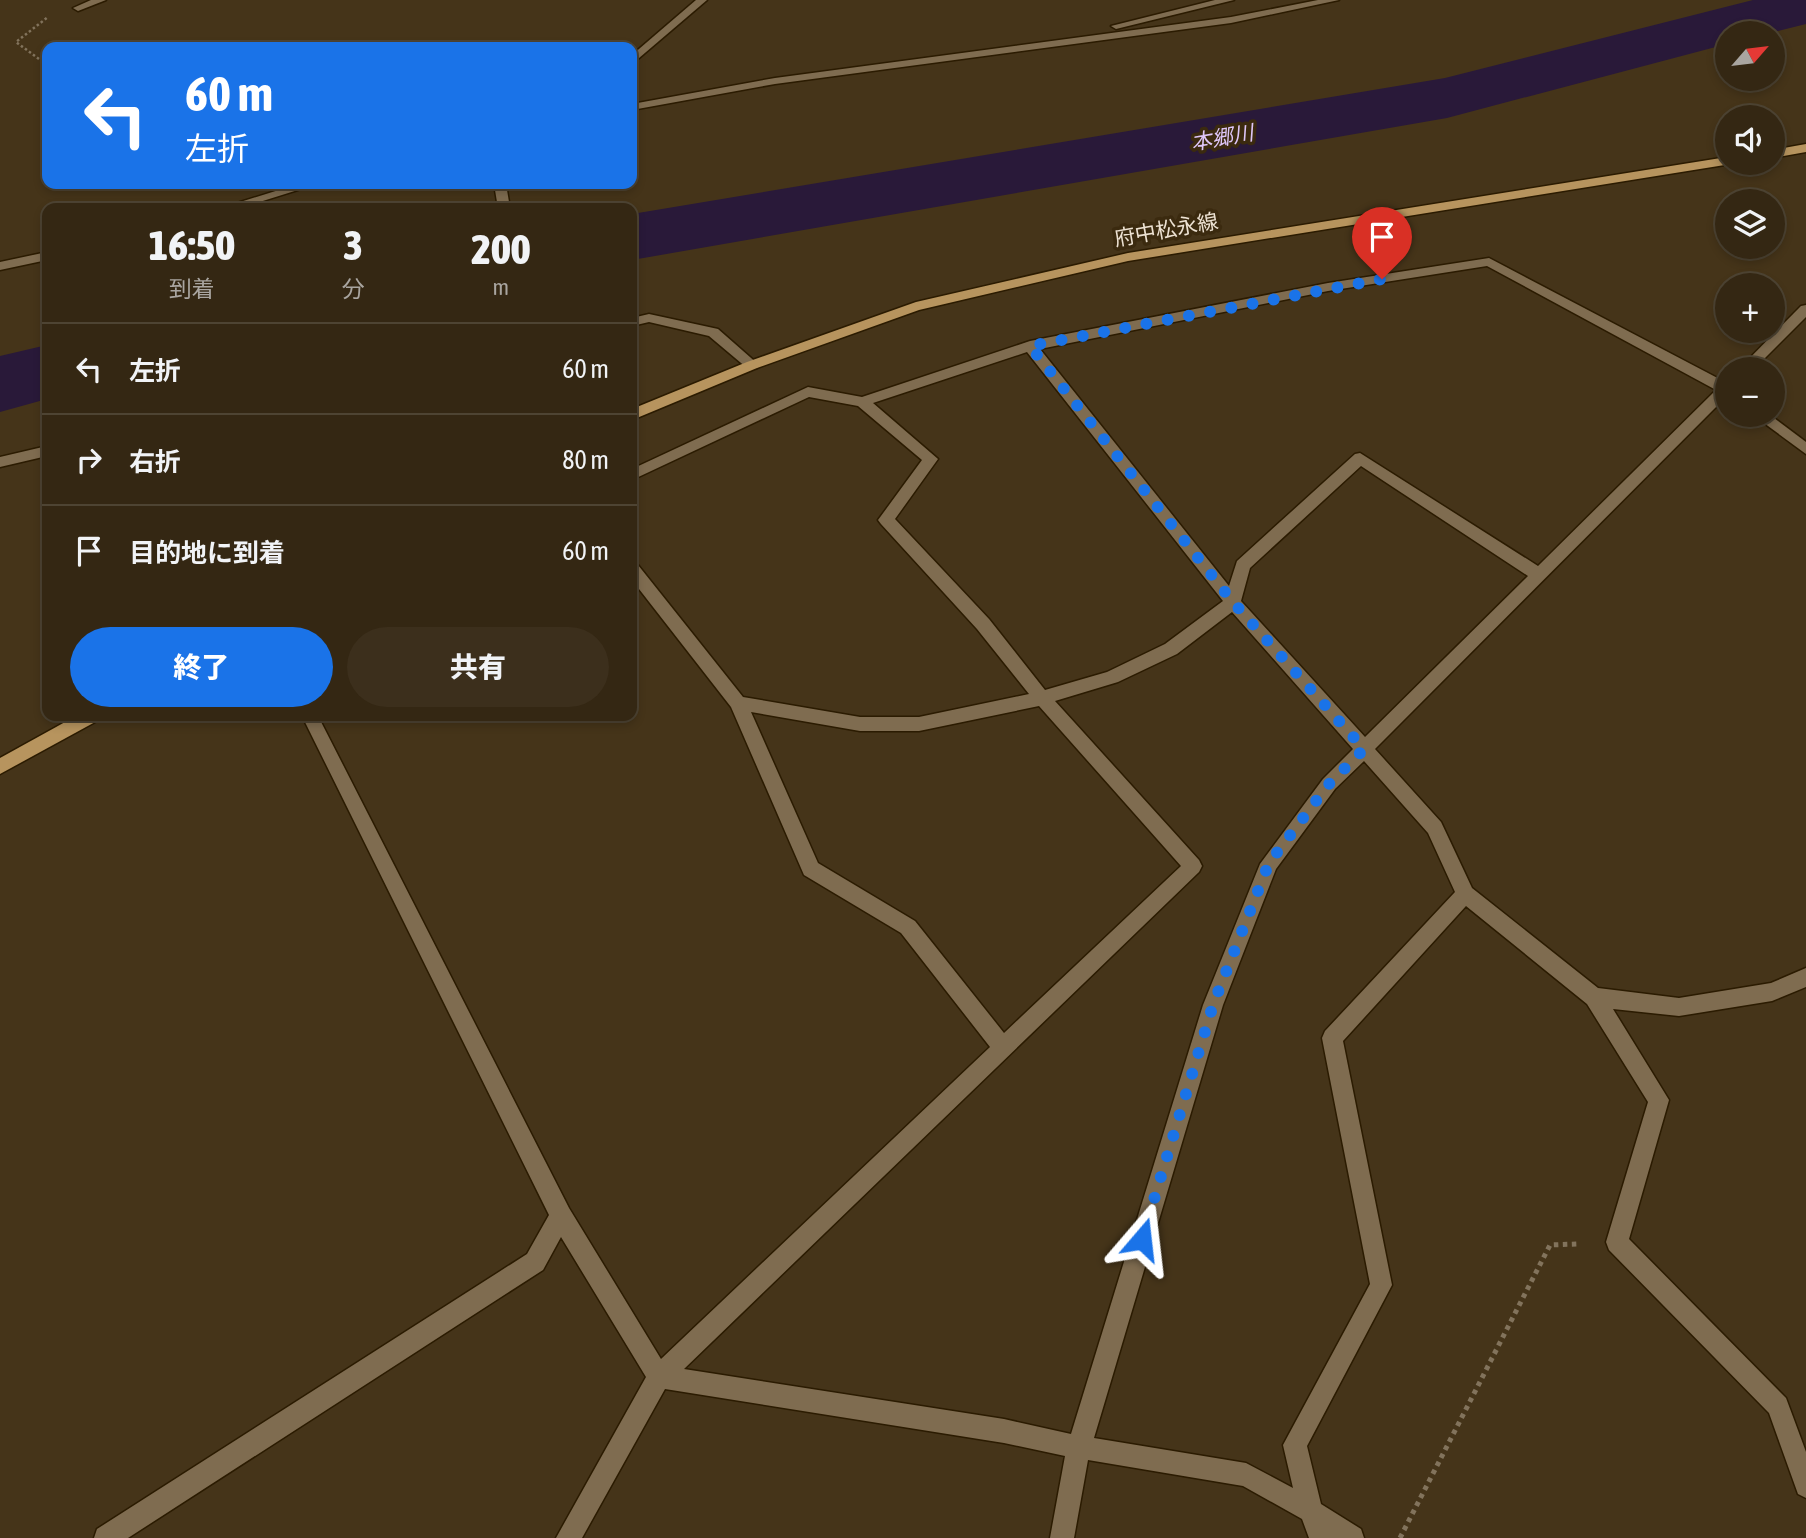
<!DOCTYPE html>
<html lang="ja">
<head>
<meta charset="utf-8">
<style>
  body { margin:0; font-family:"Asap Condensed","Noto Sans JP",sans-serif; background:#3c2f1c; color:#f1f3f6; height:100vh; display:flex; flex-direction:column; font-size:26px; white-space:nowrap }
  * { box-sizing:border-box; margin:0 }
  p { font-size:23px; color:#a9a5a0 }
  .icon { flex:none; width:38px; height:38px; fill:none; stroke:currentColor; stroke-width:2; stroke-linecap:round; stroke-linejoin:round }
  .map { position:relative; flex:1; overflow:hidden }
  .sheet { position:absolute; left:42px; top:203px; width:595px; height:518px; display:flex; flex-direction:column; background:#342713; border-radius:14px; box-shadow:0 4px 10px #0003,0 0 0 2px #4e4433 }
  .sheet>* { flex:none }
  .banner { position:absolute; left:42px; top:42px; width:595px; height:147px; border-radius:14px; box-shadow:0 4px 10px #0003,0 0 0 2px #4e4433; background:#1a73e8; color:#fff; overflow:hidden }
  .needle { width:46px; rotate:62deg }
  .fabs { position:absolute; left:1715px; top:21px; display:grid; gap:14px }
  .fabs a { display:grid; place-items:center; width:70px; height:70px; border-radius:50%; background:#342713; box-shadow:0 4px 10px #0003,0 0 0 2px #4e4433; font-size:35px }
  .pin { position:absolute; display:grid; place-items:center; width:60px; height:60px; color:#fff; margin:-72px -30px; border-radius:50% 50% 50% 0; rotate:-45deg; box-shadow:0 0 7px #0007 }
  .pin .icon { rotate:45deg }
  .me { position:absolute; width:77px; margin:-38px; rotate:17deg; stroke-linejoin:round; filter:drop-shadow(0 0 5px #0008) }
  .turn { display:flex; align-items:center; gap:24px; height:147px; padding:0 28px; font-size:32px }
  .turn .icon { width:91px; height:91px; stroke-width:2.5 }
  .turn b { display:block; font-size:49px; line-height:60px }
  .eta { display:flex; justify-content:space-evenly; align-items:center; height:119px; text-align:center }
  .eta b { font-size:42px; font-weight:800; line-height:49px }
  .action { display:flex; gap:14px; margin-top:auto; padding:14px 28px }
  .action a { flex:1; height:80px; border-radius:42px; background:#1a73e8; color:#fff; font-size:28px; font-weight:800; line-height:80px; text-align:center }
  .action a+a { background:#3c2f1c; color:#f1f3f6 }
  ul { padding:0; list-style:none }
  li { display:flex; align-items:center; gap:21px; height:91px; padding:0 28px; border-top:2px solid #4e4433 }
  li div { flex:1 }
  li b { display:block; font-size:26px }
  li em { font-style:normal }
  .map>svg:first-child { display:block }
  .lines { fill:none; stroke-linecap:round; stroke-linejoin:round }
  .river { fill:#291939; fill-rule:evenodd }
  .minor-casing { stroke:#2b1b01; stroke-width:3 }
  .major-casing { stroke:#2b1b01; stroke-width:3 }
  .path-far1 { stroke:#82735c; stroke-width:2.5; stroke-dasharray:2.5 2.5; stroke-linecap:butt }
  .path { stroke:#82735c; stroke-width:5; stroke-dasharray:4.5 4.5; stroke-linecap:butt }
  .minor { fill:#7f6c50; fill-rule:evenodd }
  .major { fill:#b7945e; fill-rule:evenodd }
  .route { stroke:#1a73e8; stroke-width:12; stroke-dasharray:0 21.6 }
  .labels { text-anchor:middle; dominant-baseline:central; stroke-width:7; stroke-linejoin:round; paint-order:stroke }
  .far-water-label { font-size:21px; font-style:italic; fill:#dec6f8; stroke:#3b2a0f }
  .far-street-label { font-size:21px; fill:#ede2d3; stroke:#3b2a0f }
</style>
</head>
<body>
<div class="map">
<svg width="1806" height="1538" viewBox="0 0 1806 1538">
  <rect width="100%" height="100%" fill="#453419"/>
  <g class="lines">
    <g class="river">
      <path d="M1753,0h53v24l-36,9h-43v11l-280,74 -815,142v-46l813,-136z"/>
      <path d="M47,345v54l-47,13v-56z"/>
    </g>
    <g class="minor-casing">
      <g id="minor">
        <path d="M91,0h15l-28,11 -5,-3z"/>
        <path d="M696,0h11l-75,64v-9z"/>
        <path d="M1215,0h19l-118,29 -5,-3z"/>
        <path d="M1318,0h21l-108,23 -456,61 -143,26v-6l143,-26 456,-61z"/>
        <path d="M298,184h19l-77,24h-19z"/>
        <path d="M494,184h12l4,24h-12z"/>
        <path d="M47,252v8l-47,10v-8z"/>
        <path d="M1489,258l238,125v13l-352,353 66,73 31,66 126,100 81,10 92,-15 35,-15v19l-34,14 -93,15 -66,-7 56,91 -40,139 157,159 20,54v46l-8,-4 -29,-81 -160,-163 -3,-8 42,-140 -61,-98 -121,-98 -123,135 49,244 -85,161 14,58 40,25 3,9h-55l-7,-19 -59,-33 -155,-26 -14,78h-24l15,-82 -61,-13 -339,-54 -83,149h-26l90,-161 -85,-140 -18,33 -415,268h-34l3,-9 430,-275 22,-39 -247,-499h16l251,492 92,151 329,-312 -89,-114 -97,-58 -73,-168 -99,-127v-17l6,2 105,132 117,20h59l110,-23 -52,-65 -96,-105 -3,-4 3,-4 41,-56 -64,-54 -49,-9 -177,83v-11l176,-82 54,10 168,-56 298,-58zM1487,266l229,124 -178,176 -178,-113 -5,1 -118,107 -8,25 -189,-237 288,-58zM1027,352l196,249 -58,43 -58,28 -62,18 -56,-71 -94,-100 43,-60 -65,-56zM1361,466l167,110 -163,161 -124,-136 9,-33zM1232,612l121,137 -30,30 -63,85 -57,141 -132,429 -67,-15 -320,-50 515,-497 3,-6 -3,-6 -144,-159 63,-19 59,-28zM1039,706l142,160 -177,167 -89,-112 -97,-58 -67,-151 109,19h59zM1364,761l64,72 27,59 -130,139 -3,7 48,246 -87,161 10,43 -47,-25 -152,-25 129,-433 53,-136 59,-80z"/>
        <path d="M1806,305v12l-52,52h-15l62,-63z"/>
        <path d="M649,314l69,15 41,36 -2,3h-10l-38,-32 -60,-14 -17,4v-8z"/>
        <path d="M1753,415h17l36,27v12z"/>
        <path d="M47,446v10l-47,11v-10z"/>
      </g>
    </g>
    <g class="major-casing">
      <g id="major">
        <path d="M1806,144v8l-33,6v-8z"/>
        <path d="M1727,157v6l4,1 -603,97 -209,49 -162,58 -125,52v-11l115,-47 169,-60 212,-49z"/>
        <path d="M76,716h24l-3,5 -97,53v-16z"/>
      </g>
    </g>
    <path class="path-far1" d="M47,65l-31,-23 32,-25"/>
    <path class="path" d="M1400,1538l150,-293 27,-1"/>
    <use href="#minor" class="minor"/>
    <use href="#major" class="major"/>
  </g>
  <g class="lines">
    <path class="route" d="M1142,1239l71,-234 56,-142 60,-79 35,-35 -131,-147 -203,-256 352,-67"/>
  </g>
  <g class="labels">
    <g class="far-water-label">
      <text transform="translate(1222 137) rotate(-10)">本郷川</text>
    </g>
    <g class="far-street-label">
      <text transform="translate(1166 229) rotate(-10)">府中松永線</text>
    </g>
  </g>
</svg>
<div class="fabs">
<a><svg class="needle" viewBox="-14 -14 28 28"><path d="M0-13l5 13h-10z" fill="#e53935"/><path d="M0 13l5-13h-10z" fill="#a9a5a0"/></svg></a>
<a><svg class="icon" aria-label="sound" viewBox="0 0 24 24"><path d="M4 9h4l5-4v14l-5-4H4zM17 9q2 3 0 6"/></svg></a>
<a><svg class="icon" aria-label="layers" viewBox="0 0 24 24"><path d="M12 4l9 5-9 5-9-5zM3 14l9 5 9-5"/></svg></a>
<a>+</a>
<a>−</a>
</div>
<div class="pin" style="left:1382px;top:279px;background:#d93025"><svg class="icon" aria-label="arrive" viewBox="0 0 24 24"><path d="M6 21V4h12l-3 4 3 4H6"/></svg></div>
<svg class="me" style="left:1142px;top:1239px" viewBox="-20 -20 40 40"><path d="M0-17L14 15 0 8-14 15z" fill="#1a73e8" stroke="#fff" stroke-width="4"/></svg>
<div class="banner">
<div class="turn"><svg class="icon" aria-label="left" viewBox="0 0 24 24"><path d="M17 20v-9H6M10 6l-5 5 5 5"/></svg><div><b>60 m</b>左折</div></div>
</div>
<section class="sheet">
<div class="eta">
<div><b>16:50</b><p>到着</p></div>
<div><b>3</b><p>分</p></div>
<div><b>200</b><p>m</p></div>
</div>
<ul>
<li><svg class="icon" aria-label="left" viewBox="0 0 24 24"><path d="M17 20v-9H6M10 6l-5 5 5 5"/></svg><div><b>左折</b></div><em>60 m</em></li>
<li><svg class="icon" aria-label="right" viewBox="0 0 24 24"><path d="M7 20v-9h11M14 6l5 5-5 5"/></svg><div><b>右折</b></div><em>80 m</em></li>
<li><svg class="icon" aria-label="arrive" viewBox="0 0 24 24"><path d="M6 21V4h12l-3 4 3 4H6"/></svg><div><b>目的地に到着</b></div><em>60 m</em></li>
</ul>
<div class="action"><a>終了</a><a>共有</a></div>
</section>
</div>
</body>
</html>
